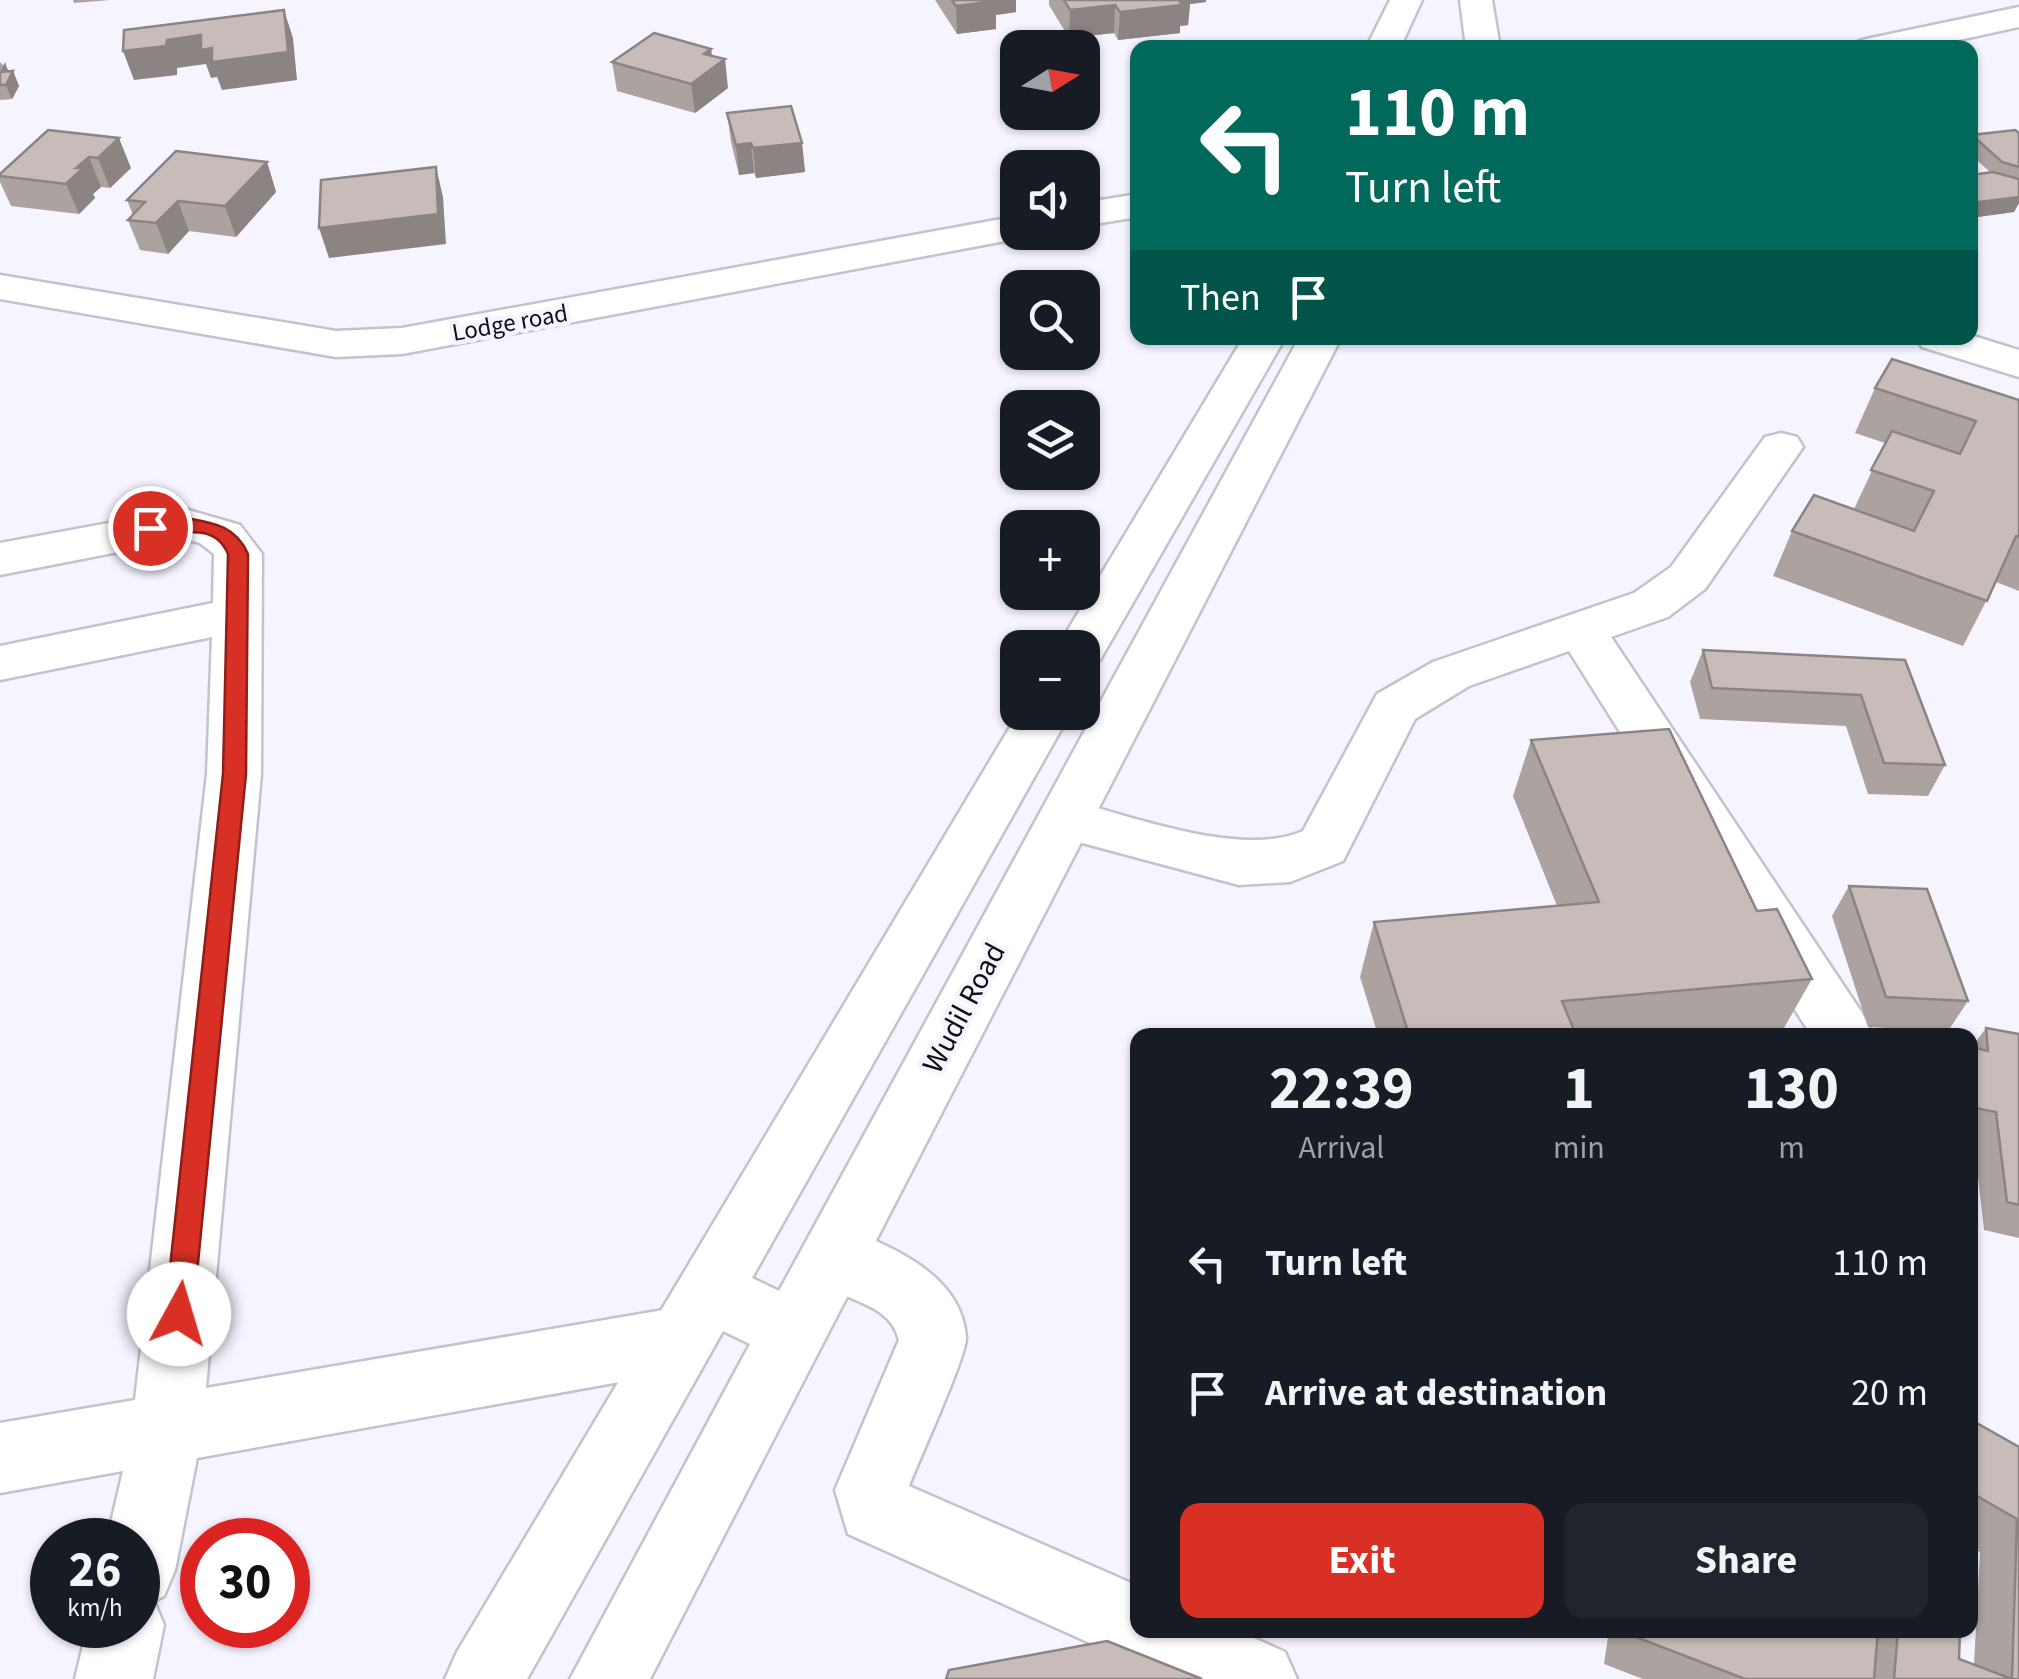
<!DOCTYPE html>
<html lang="en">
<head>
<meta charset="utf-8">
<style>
  body { margin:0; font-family:"Source Sans 3",sans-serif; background:#20242c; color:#f1f3f6; height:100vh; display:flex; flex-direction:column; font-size:38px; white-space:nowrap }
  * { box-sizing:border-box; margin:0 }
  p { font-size:32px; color:#9ea1a6 }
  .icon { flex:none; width:55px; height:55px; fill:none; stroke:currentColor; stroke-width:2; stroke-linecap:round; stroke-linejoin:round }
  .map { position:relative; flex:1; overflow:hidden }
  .drawer { position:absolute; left:1130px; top:1028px; width:848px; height:610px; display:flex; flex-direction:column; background:#171b24; border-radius:20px; box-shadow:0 2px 8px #0004 }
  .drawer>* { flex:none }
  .top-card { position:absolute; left:1130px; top:40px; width:848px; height:305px; border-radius:20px; box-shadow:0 2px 8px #0004; background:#00695c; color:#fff; overflow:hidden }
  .needle { width:65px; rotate:79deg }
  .tools { position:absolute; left:1000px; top:30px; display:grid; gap:20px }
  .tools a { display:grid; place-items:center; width:100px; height:100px; border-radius:20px; background:#171b24; box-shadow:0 2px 8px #0004; font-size:50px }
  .speed { position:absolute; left:30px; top:1518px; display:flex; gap:20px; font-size:50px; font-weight:700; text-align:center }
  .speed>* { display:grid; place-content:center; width:130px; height:130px; border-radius:50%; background:#171b24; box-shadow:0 2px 8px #0004; line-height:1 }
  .speed small { font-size:25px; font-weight:400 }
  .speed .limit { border:15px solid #d22; background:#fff; color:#111 }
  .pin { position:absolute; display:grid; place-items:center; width:85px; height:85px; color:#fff; margin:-42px; border:5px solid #fff; border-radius:50%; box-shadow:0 2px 10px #0007 }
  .me { position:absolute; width:110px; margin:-55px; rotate:6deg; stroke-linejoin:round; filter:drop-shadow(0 0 8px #0008) }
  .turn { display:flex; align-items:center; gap:35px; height:210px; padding:0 50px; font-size:45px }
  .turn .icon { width:130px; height:130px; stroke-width:2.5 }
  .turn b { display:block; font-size:70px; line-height:85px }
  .then { display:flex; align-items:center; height:95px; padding:0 50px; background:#0003; gap:20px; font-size:38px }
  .eta { display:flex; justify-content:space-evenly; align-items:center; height:170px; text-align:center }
  .eta b { font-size:60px; font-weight:700; line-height:70px }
  .action { display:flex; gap:20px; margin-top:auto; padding:20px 50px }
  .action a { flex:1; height:115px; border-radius:20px; background:#d93025; color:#fff; font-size:40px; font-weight:700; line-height:115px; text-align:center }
  .action a+a { background:#20242c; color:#f1f3f6 }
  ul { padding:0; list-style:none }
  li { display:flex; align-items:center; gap:30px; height:130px; padding:0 50px }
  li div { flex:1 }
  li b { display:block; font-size:38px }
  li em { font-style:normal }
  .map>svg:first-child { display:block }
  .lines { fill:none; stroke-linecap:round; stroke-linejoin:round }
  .minor-casing { stroke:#c4c3cd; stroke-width:5 }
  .major-casing { stroke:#c4c3cd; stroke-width:5 }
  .minor { fill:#fff; fill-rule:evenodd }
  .major { fill:#fff; fill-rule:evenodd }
  .wall { fill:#aca2a0 }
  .shaded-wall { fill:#8c8482 }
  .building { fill:#c8bcba; stroke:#8c8482; stroke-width:2.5 }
  .route { fill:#d93025; stroke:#8d1f18; stroke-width:2.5 }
  .labels { text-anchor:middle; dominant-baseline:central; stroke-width:9; stroke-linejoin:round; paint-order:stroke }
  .far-street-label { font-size:25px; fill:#0f0f12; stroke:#f5f4ff }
  .street-label { font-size:30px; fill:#0f0f12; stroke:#f5f4ff }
</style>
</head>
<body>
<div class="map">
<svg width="2019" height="1679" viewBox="0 0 2019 1679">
  <rect width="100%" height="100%" fill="#f5f4ff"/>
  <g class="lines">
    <g class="minor-casing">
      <g id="minor">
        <path d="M2019,7v20l-97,21h-68l5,-7 12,-3z"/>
        <path d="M1138,194v23l-56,9v-23z"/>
        <path d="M1018,216v16h16l-2,4 -630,118 -66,3 -336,-58v-24l336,56 66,-3z"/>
        <path d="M1781,433l16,4 6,10 -98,142 -37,28 -57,20 251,376 9,18 -2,4h-58l-242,-384 -100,35 -54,33 -72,142 -53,21 -51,3 -194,-52 -8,-14 8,-14 19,-6c66,16 177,60 239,32l74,-137 56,-32 201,-69 37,-26 94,-130z"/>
        <path d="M185,509l55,16 22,29 -1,220 -55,614 475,-81 24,9 10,23 -10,23 -24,9 -484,87 -22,112 -11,26 -10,5 10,24 -11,54h-78l13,-54h50v-85h-31l16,-69 -123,22v-70l135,-23 72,-626 5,-137 -212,43v-34l213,-43 1,-49 -14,-11 -15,-4 -185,36v-32z"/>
        <path d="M834,1224c52,20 127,48 132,113 2,16 -48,125 -57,149l229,100v44h98l49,22 12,27h-127l-322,-145 -13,-44 64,-150c-9,-40 -62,-39 -88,-64 -4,-5 -7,-16 -10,-22l10,-21z"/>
      </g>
    </g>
    <g class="major-casing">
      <g id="major">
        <path d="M1390,0h32l-22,48h-34z"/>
        <path d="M1460,0h32l8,48h-34z"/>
        <path d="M1970,335l49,15v27l-97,-30 -6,-9z"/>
        <path d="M1243,338h42l-185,322 -18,5v-17h-25z"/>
        <path d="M1299,338h42l-691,1341h-80l180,-335 -27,-13 -196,348h-82l12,-27 562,-940h52l-319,566 27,13z"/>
      </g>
    </g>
    <use href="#minor" class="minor"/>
    <use href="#major" class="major"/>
  </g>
  <g class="wall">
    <path d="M73,0h37l-36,3z"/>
    <path d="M935,0h81v12l-20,3v14l-39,5z"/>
    <path d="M1049,0h157v2l-16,2 -2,21 -8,1v7l-62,7 -4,-7 -45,5 -20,-33z"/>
    <path d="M711,49l1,7 16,32 -33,25 -78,-22 -5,-29z"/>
    <path d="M0,62l9,9h4l6,15 -7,13 -12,1z"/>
    <path d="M727,113l75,30 3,29 -49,6 -2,-5 -15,2 -8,-33z"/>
    <path d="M48,130l83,38 -21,20 -9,-1 -8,7 2,4 -16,16 -68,-8 -11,-24v-8z"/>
    <path d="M2019,133v70l-5,9 -44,6v-43l20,-3 -20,-18v-14l2,-5z"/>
    <path d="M267,162l9,30 -40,45 -47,-6 -21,23 -28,-4 -12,-30 5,-5 -6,-15z"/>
    <path d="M1875,388l144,12v191l-23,-9 -33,64 -190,-70 19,-45 62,-22 31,-66 -30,-10z"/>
    <path d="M1703,650l202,10 40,105 -17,31 -60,-2 -22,-68 -146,-7 -10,-37z"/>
    <path d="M1531,740l226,171 55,68 -31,54 -21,2h-382l-18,-58 14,-55 183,-16 -44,-110z"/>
    <path d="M1849,886l119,115 -20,30 -80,-4 -36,-111z"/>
    <path d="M1986,1028l33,6v204l-35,-8 -10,-89 -4,-1v-93h2z"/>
    <path d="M1975,1422l44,25v232h-376l-39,-15 5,-34h351l-1,29 15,5 6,-112 -10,-5v-120z"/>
  </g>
  <g class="shaded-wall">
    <path d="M987,0h29v12l-20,3v14l-39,5 -1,-28z"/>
    <path d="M1176,0h30v2l-16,2 -2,21 -8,1v7l-62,7 2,-28z"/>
    <path d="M1115,5l-1,28 -45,5 1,-28z"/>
    <path d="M284,10l9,28 4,42 -75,10 -5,-13 -6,1 -5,-14 -29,4v7l-43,5 -11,-29z"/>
    <path d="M711,49l2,19 12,-9 3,29 -33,25 -4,-29 13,-30z"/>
    <path d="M5,62l5,14 3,-5 6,15 -7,13 -12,-26z"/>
    <path d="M119,138l12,30 -21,20 -12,-30z"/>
    <path d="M751,143l3,30 -15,2 -3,-30z"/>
    <path d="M802,143l3,29 -49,6 -3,-30z"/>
    <path d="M89,157l12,30 -8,7 2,4 -16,16 -13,-30 10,-16z"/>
    <path d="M267,162l9,30 -40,45 -11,-31z"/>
    <path d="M436,167l7,30 3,47 -117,14 -10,-30z"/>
    <path d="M2019,197v6l-5,9 -44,6 1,-15z"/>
    <path d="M178,201l11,30 -21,23 -12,-31z"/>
  </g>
  <g class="building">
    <path d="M952,0h43l1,1 -40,5z"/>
    <path d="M1064,0h115l3,5 -62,7 -5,-7 -45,5z"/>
    <path d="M284,10l4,42 -76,10v-14l-11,2v-15l-34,5 -1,6 -43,5 1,-21z"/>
    <path d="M654,33l57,16 -7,5 21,5 -34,25 -79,-22z"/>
    <path d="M13,71l-7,14h-6v-13z"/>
    <path d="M791,106l11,37 -49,5 -2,-5 -15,2 -9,-32z"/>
    <path d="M48,130l71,8 -21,20 -9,-1 -13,11h7l-17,16 -66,-8v-2z"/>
    <path d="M2015,130l4,3v34l-17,-5 -30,-27z"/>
    <path d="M176,151l91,11 -42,44 -47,-5 -22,22 -28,-3 17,-18 -18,-2z"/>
    <path d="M436,167l2,47 -119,14 2,-48z"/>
    <path d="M1993,172l26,7v18l-48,6 -1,-28z"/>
    <path d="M1892,359l127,41v137l-3,-1 -29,65 -195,-70 22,-36 100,36 20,-40 -63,-21 21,-39 68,23 16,-33 -101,-33z"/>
    <path d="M1703,650l202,10 40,105 -61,-2 -23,-68 -149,-7z"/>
    <path d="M1669,729l88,182 20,-2 35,70 -250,22 14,34h-167l-35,-113 225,-20 -68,-162z"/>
    <path d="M1849,886l78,3 41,112 -82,-4z"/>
    <path d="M1986,1028l33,6v171l-12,-3 -11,-90 -26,-5v-60l18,4z"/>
    <path d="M1886,1030l25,5h-25z"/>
    <path d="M1975,1422l44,25v232h-125l4,-49h62l-1,29 53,20 5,-160 -47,-27v-58z"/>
    <path d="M1629,1630h249l-4,49h-129l-117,-45z"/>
    <path d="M1107,1641l95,38h-256l3,-9z"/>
  </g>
  <path class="route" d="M186,518c28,5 50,8 62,36l-2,220 -53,540 -4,9 -10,4 -10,-4 -4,-9 58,-540 5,-220c-18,-42 -66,-7 -87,-26l9,-6z"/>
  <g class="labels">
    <g class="far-street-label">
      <text transform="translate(510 323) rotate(-10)">Lodge road</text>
    </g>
    <g class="street-label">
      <text transform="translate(964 1008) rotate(-62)">Wudil Road</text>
    </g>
  </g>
</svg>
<div class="tools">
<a><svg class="needle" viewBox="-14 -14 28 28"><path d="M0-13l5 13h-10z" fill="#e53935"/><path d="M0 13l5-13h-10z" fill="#9ea1a6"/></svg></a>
<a><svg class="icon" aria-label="sound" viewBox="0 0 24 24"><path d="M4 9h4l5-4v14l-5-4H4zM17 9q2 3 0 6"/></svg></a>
<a><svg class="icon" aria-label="search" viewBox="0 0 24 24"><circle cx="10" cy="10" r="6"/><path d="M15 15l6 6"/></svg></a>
<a><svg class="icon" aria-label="layers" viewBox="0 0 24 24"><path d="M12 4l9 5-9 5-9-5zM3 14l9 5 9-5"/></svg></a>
<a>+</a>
<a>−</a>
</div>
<div class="speed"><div>26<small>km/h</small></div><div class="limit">30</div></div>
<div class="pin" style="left:150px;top:528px;background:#d93025"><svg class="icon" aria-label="arrive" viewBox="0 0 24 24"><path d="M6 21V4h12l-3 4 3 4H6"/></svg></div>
<svg class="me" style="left:179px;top:1314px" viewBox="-20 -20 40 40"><circle r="19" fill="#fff"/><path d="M0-13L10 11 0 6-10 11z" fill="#d93025"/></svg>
<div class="top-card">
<div class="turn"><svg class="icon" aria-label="left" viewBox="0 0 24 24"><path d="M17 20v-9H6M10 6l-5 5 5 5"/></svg><div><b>110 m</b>Turn left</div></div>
<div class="then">Then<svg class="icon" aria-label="arrive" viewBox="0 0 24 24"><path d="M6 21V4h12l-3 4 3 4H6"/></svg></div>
</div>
<section class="drawer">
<div class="eta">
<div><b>22:39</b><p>Arrival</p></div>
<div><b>1</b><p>min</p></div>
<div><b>130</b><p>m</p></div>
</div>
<ul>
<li><svg class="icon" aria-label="left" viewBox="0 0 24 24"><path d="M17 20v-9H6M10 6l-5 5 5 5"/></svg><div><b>Turn left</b></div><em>110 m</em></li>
<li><svg class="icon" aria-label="arrive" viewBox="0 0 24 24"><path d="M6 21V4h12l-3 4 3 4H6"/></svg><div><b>Arrive at destination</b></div><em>20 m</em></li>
</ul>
<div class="action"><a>Exit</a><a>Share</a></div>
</section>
</div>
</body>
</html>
